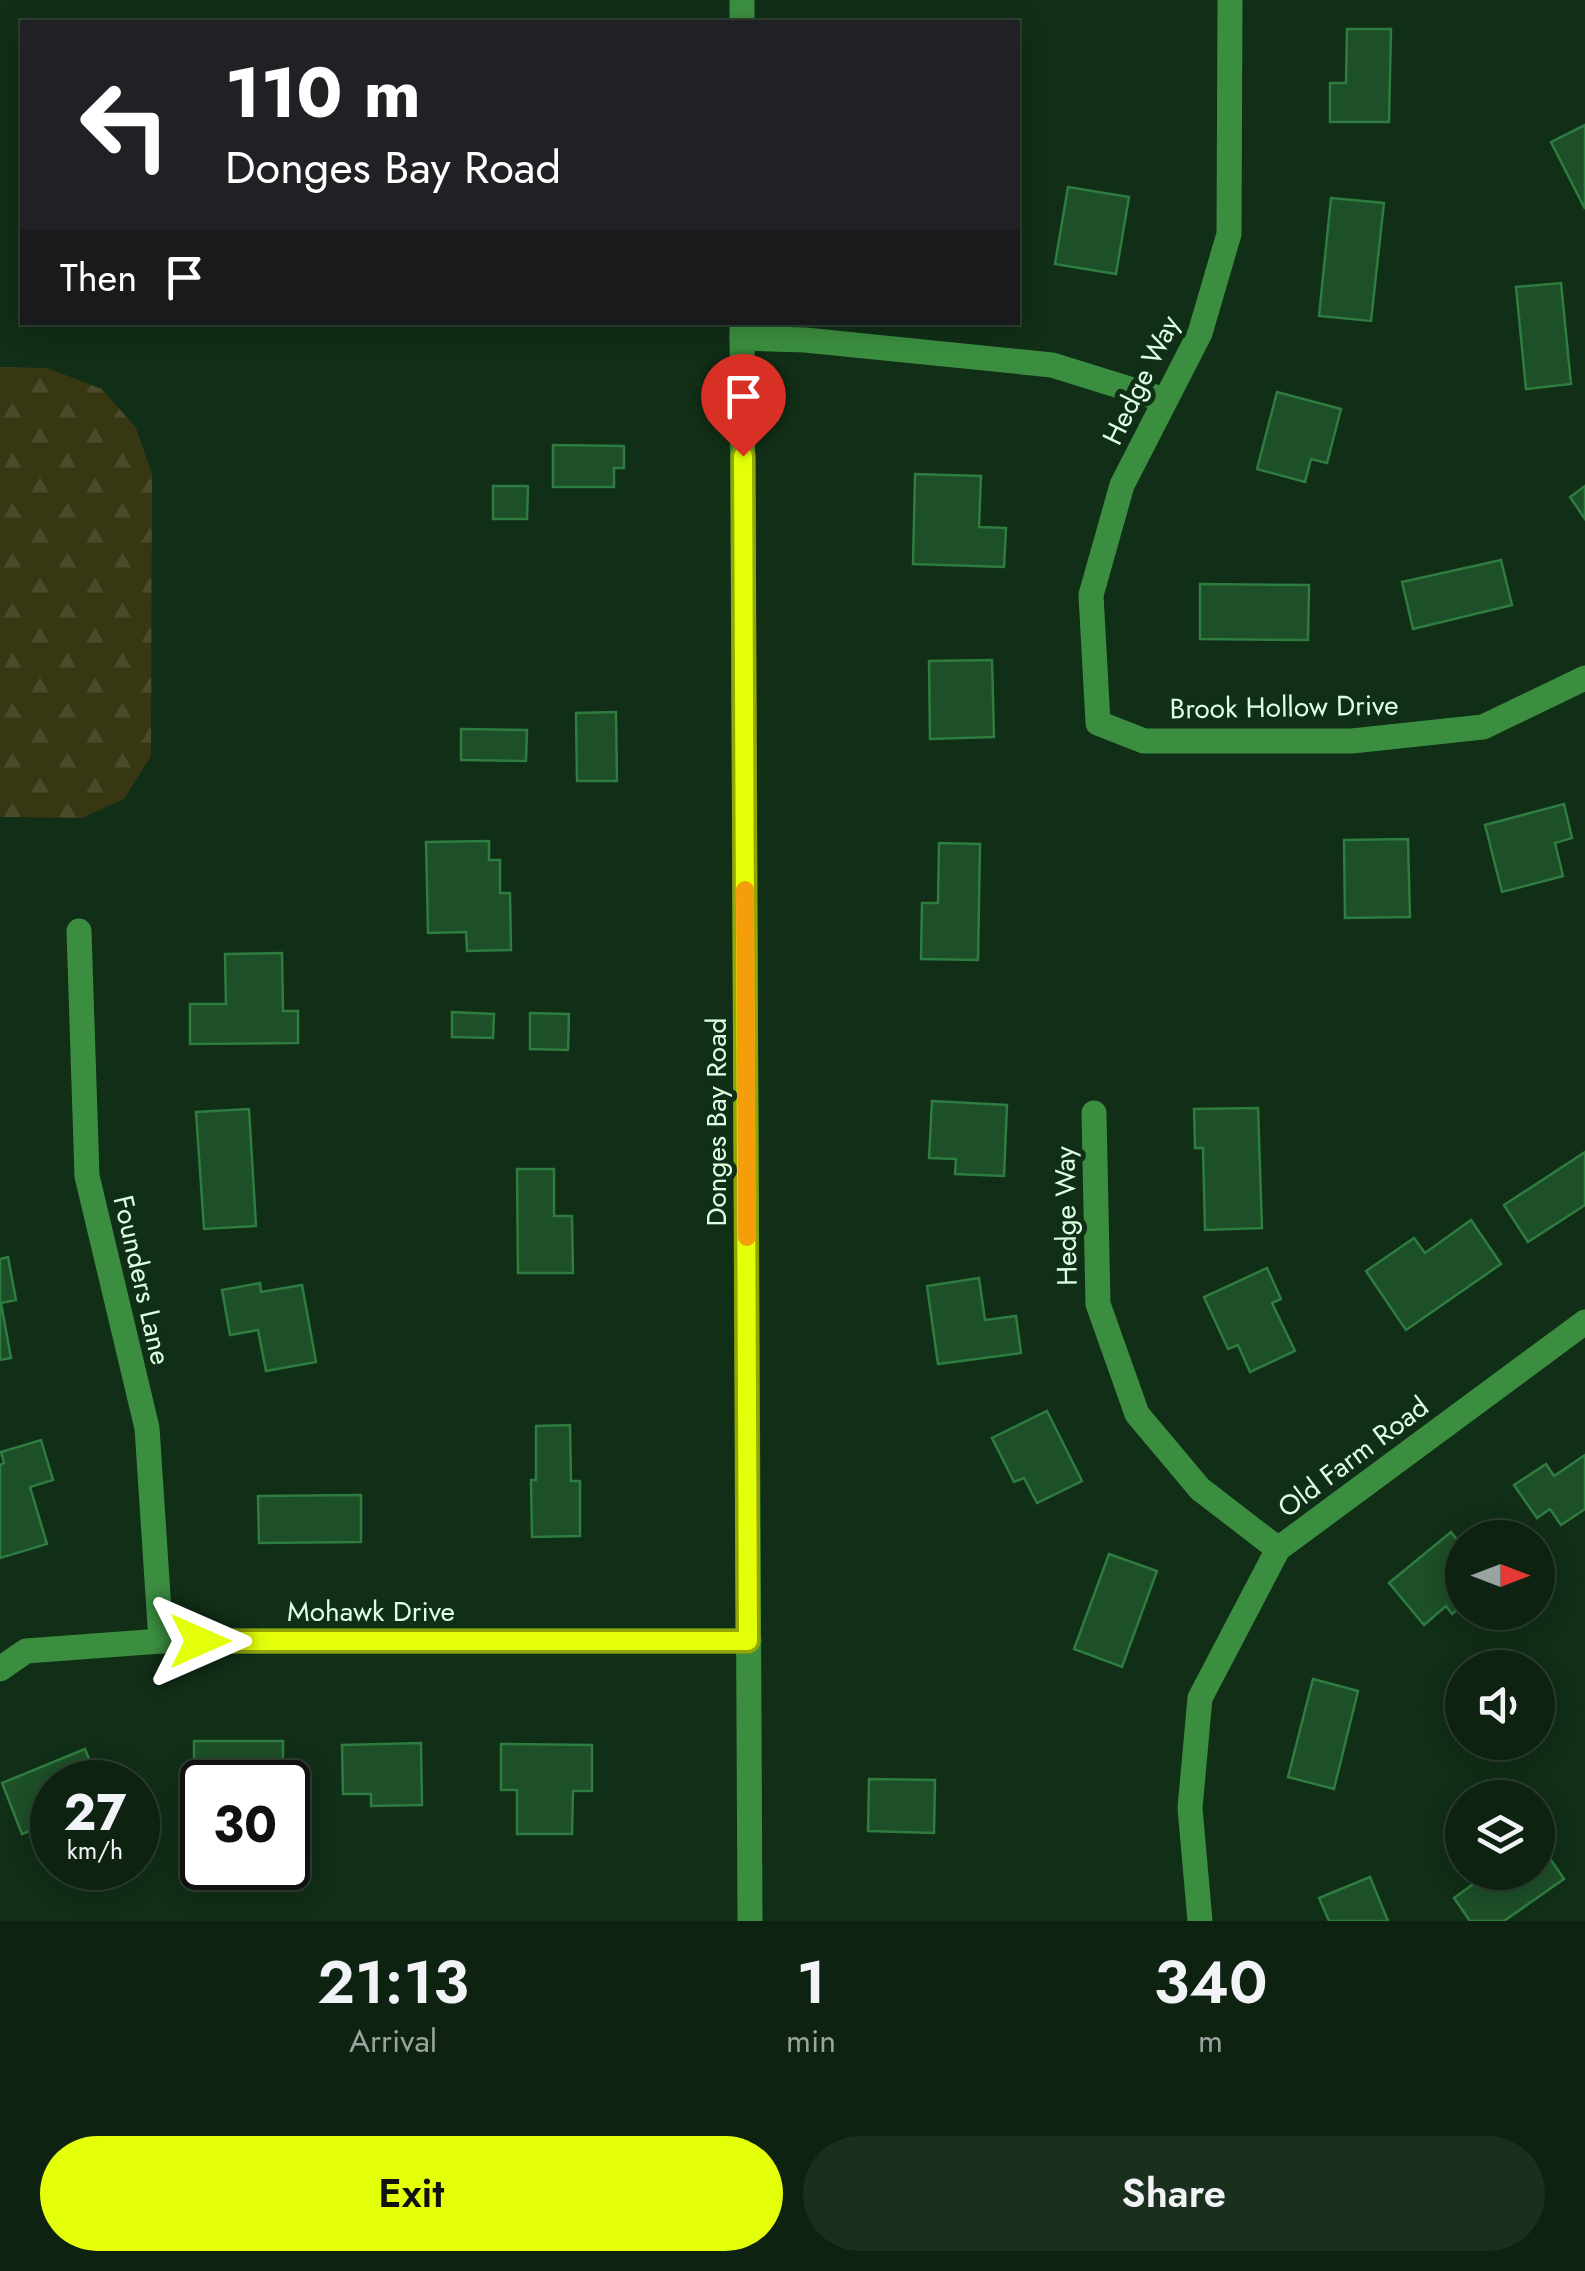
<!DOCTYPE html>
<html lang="en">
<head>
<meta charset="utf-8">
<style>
  body { margin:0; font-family:Jost,sans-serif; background:#1b2f1f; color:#f1f3f6; height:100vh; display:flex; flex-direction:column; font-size:38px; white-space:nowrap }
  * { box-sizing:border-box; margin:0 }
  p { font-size:32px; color:#9aa49f }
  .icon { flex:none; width:55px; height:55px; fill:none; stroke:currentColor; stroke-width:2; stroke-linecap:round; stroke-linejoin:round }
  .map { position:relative; height:1921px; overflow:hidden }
  .details { display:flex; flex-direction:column; background:#0d2211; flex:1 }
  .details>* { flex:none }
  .hud { position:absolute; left:20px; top:20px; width:1000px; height:305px; border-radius:0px; box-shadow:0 5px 25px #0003,0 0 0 2px #2d3f31; background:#202124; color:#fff; overflow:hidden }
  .needle { width:65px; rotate:90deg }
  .buttons { position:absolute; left:1445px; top:1520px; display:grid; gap:20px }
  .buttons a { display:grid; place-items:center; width:110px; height:110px; border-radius:50%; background:#0d2211; box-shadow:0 5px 25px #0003,0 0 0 2px #2d3f31; font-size:50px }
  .speed { position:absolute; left:30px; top:1760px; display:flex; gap:20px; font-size:50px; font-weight:700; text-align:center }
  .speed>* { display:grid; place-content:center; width:130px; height:130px; border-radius:50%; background:#0d2211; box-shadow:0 5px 25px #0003,0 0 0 2px #2d3f31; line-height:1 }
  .speed small { font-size:25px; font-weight:400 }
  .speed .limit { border:5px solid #111; border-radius:15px; background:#fff; color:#111 }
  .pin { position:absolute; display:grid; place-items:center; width:85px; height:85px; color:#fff; margin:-102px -42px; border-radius:50% 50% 50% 0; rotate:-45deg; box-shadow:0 0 10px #0007 }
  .pin .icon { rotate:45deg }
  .me { position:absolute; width:110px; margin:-55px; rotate:90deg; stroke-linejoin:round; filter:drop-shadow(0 0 8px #0008) }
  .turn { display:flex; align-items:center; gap:35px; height:210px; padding:0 40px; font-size:45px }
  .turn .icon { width:130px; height:130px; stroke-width:2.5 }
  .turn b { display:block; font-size:70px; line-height:85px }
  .then { display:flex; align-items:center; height:95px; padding:0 40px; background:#0003; gap:20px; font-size:38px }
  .eta { display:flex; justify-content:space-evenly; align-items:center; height:170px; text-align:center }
  .eta b { font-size:60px; font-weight:600; line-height:70px }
  .primary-button { display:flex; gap:20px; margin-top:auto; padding:20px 40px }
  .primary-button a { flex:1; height:115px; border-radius:60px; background:#e3ff0a; color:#111; font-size:40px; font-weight:600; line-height:115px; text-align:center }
  .primary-button a+a { background:#1b2f1f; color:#f1f3f6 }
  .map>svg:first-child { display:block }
  .forest { fill:url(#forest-firs) }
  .building { fill:#1d4f28; stroke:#2e7c3f; stroke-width:2.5 }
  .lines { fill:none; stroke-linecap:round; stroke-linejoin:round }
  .minor { stroke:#3b8e40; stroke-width:25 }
  .route-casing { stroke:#94a606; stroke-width:25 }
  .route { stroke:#e3ff0a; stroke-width:18 }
  .slow { stroke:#f59e0b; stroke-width:18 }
  .labels { text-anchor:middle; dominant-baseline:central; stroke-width:10; stroke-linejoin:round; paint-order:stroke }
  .street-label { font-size:28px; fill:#deffe2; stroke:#112e17 }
</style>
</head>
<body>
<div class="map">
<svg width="1585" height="1921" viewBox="0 0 1585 1921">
  <defs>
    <pattern id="forest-firs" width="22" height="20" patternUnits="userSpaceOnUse" patternTransform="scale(2.5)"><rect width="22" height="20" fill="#383714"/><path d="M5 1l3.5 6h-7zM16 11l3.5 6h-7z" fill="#4b4b2b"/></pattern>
  </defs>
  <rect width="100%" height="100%" fill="#112e17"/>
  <path class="forest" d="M0,367l47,1 55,21 34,39 16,46 -1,282 -27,43 -42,19 -82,-1z"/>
  <g class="building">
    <path d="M1347,29h44l-2,93h-59v-39h16z"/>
    <path d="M1585,125v84l-34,-67z"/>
    <path d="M1068,187l61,10 -13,77 -61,-10z"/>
    <path d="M1331,198l53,5 -13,118 -52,-5z"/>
    <path d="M1561,283l10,101 -45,5 -10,-102z"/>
    <path d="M1277,392l64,17 -14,54 -16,-4 -6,23 -48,-13z"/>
    <path d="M553,445l71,1v22h-10v19h-61z"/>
    <path d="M915,474l66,2 -2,51 27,1 -2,39 -91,-3z"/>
    <path d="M493,486h35l-1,33h-34z"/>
    <path d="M1585,486v33l-15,-22z"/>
    <path d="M1501,560l11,45 -99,24 -11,-47z"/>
    <path d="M1200,584l109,1 -1,55 -108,-1z"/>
    <path d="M992,660l2,77 -64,2 -1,-78z"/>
    <path d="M616,712l1,69h-40l-1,-68z"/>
    <path d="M461,729l66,1 -1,31 -65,-1z"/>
    <path d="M1564,804l8,34 -17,5 8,33 -61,16 -17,-67z"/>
    <path d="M1408,839l2,78 -65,1 -1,-78z"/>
    <path d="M489,841v19h11v33h10l1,57 -44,1 -1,-19 -38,1 -2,-91z"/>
    <path d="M939,843l41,1 -2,116 -57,-1 1,-56h16z"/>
    <path d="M282,953l1,58h15v32l-108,1v-40h36l-1,-50z"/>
    <path d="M452,1012l42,2 -1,24 -41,-1z"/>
    <path d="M530,1013l39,1 -1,36 -38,-1z"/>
    <path d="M932,1101l75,4 -3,71 -49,-2 1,-15 -27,-1z"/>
    <path d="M1258,1108l4,120 -57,2 -2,-82h-8l-1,-39z"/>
    <path d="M249,1109l7,117 -52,3 -8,-117z"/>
    <path d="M1585,1152v53l-57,37 -24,-37z"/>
    <path d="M517,1169h37v47h18l1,57h-55z"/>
    <path d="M1471,1220l30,44 -95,66 -40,-59 48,-33 11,15z"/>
    <path d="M8,1257l8,43 -15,3 10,55 -11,2v-101z"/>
    <path d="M1267,1268l14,31 -9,4 23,48 -45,21 -12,-27 -10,4 -24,-52z"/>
    <path d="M979,1278l6,42 31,-4 5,37 -83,11 -11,-78z"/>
    <path d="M260,1283l1,9 41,-7 14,77 -50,9 -8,-41 -28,5 -8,-45z"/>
    <path d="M1047,1411l35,70 -45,22 -13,-25 -10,4 -22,-44z"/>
    <path d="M570,1425l1,56h9v55l-48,1 -1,-57h5v-54z"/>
    <path d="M41,1440l12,40 -23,7 17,57 -47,14v-93l4,-2 -3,-11z"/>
    <path d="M1585,1455v54l-24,16 -11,-16 -13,9 -23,-33 32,-21 8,12z"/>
    <path d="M361,1495v47l-102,1 -1,-47z"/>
    <path d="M1451,1532l11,14v60l-10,8 -6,-8 -22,19 -35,-42z"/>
    <path d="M1109,1554l48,17 -35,96 -48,-18z"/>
    <path d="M1313,1679l45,12 -24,98 -46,-12z"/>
    <path d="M194,1741h89v34h-12v7h-69v22h-8z"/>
    <path d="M421,1743l1,62 -51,1v-12h-28l-1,-49z"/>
    <path d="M501,1744l91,1v46h-19l-1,43h-55v-44h-16z"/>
    <path d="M85,1749l13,33h-46v40l-30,12 -20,-51z"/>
    <path d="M869,1779l66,1 -1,53 -66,-2z"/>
    <path d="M1538,1841l26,38 -60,42h-34l-16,-23 36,-26h48z"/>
    <path d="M1370,1877l18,44h-59l-10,-23z"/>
  </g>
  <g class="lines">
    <g class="minor">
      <path d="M742,0v22"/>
      <path d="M1230,0l-1,234 -29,99 -78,152 -31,110 7,128 46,18h208l131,-14 102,-49"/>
      <path d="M742,322l8,1599"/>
      <path d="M742,338l63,2 247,25 113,35"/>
      <path d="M79,931l8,245 60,252 14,213"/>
      <path d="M1094,1113l4,191 39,110 63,75 78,60"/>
      <path d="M0,1669l26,-18 135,-10h588"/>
      <path d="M1200,1921l-10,-113 10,-110 78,-149 307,-227"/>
    </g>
  </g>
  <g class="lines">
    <g class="route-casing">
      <path id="route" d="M200,1641h548l-5,-1185"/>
    </g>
    <use href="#route" class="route"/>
    <path class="slow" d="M745,890l2,347"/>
  </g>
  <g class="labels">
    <g class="street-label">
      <text transform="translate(1141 380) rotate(-64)">Hedge Way</text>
      <text transform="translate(1284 707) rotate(-1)">Brook Hollow Drive</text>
      <text transform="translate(716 1122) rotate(-90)">Donges Bay Road</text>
      <text transform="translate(1066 1216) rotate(-91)">Hedge Way</text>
      <text transform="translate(142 1280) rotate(77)">Founders Lane</text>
      <text transform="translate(1353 1457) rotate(-37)">Old Farm Road</text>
      <text x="371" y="1611">Mohawk Drive</text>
    </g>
  </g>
</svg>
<div class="buttons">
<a><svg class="needle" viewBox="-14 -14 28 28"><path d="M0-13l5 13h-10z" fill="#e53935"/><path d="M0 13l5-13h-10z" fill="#9aa49f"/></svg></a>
<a><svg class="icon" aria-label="sound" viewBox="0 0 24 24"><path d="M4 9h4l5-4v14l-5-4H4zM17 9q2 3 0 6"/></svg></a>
<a><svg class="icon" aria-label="layers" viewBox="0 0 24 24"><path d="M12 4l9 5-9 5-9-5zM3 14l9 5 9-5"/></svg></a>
</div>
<div class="speed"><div>27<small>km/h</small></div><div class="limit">30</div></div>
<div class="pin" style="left:743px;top:456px;background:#d93025"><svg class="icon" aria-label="arrive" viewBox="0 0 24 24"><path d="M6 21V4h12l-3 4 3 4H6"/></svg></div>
<svg class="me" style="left:200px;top:1641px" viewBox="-20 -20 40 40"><path d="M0-17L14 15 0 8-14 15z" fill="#e3ff0a" stroke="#fff" stroke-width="4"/></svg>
<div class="hud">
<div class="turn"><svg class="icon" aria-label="left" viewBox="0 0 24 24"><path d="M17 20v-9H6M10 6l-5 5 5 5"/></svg><div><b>110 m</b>Donges Bay Road</div></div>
<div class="then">Then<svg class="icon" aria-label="arrive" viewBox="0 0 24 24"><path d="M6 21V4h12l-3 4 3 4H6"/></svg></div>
</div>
</div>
<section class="details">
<div class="eta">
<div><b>21:13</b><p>Arrival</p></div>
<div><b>1</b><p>min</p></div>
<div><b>340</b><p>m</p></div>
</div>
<div class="primary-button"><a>Exit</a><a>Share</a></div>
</section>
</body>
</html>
